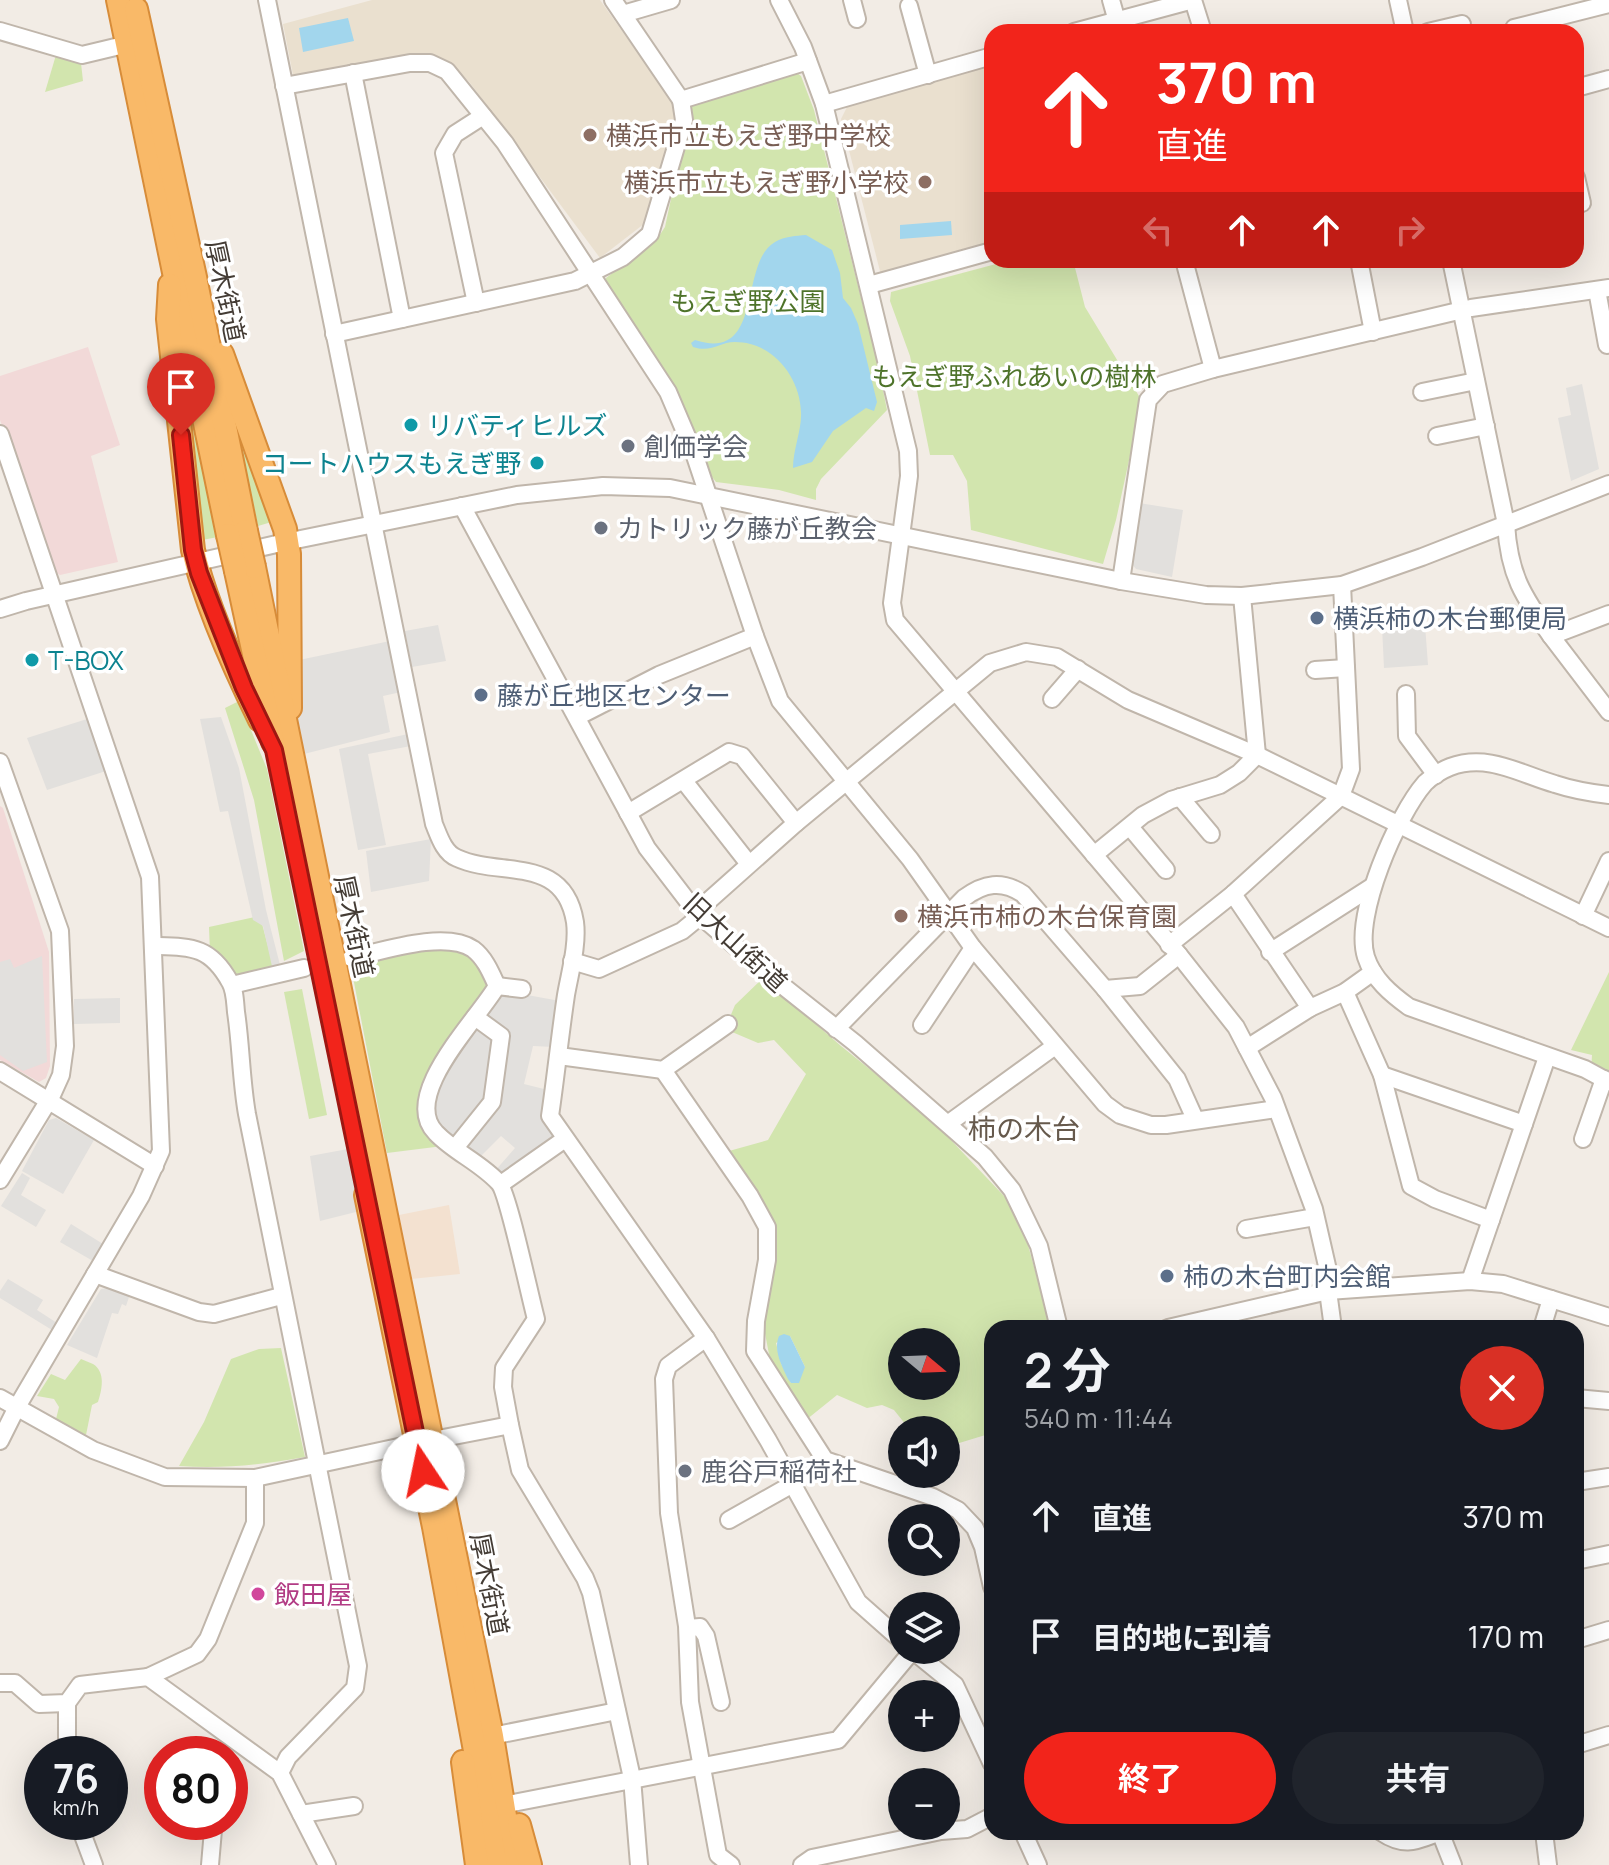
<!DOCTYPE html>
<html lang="ja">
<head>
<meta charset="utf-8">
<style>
  body { margin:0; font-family:Manrope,"Noto Sans JP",sans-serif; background:#20242c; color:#f1f3f6; height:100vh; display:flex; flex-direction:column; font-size:30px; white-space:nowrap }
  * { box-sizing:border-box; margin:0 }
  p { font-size:26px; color:#9ea1a6 }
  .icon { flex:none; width:44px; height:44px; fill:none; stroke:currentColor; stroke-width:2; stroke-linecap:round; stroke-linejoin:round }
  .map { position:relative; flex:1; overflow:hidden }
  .side { position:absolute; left:984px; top:1320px; width:600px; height:520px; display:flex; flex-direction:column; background:#171b24; border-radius:24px; box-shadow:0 8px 32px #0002 }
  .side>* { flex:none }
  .top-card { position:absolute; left:984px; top:24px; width:600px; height:244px; border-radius:24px; box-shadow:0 8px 32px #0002; background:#f2241b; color:#fff; overflow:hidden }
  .needle { width:52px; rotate:109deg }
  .tools { position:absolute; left:888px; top:1328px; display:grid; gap:16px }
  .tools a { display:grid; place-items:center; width:72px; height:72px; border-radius:50%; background:#171b24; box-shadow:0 8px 32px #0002; font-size:40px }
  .speed { position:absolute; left:24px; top:1736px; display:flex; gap:16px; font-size:40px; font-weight:700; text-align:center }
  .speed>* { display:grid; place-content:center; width:104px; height:104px; border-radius:50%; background:#171b24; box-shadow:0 8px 32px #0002; line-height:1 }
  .speed small { font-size:20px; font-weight:400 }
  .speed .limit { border:12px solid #d22; background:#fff; color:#111 }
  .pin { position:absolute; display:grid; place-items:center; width:68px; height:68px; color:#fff; margin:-82px -34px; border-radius:50% 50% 50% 0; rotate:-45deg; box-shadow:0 0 8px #0007 }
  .pin .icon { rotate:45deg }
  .me { position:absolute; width:88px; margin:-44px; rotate:349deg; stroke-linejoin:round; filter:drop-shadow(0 0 6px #0008) }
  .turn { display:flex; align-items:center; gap:28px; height:168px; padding:0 40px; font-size:36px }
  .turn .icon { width:104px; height:104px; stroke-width:2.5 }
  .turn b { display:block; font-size:56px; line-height:68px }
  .lanes { display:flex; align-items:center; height:76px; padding:0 40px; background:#0003; justify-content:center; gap:40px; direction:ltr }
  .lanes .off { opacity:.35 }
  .round { display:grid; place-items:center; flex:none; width:84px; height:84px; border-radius:42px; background:#20242c }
  .overview { display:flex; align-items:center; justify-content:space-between; height:136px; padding:0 40px }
  h1 { font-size:48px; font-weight:700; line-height:60px }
  .cta { display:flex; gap:16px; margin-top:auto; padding:16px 40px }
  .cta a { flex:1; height:92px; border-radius:48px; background:#f2241b; color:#fff; font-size:32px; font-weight:700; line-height:92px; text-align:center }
  .cta a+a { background:#20242c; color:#f1f3f6 }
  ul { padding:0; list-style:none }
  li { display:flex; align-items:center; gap:24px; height:120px; padding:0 40px }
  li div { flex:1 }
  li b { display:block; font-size:30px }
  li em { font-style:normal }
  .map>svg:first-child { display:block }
  .commercial { fill:#f3e1d0 }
  .education { fill:#eae0cf }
  .medical { fill:#f2d9d8 }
  .green { fill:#d2e5ae; fill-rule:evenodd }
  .parking { fill:#e2e0dd }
  .water { fill:#a2d6ed }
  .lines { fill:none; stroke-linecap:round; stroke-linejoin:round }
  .minor-tunnel { stroke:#cfc9c2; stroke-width:16; stroke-dasharray:16 8; stroke-linecap:butt }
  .minor-casing { stroke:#c0b6ab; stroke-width:20 }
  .highway-casing { stroke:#d78c39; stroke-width:26 }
  .minor { stroke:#fff; stroke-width:16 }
  .highway { stroke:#f9b968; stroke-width:22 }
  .highway-bridge-casing { stroke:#d78c39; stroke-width:26; stroke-linecap:butt }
  .highway-bridge { stroke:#f9b968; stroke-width:22 }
  .route-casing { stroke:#9d1712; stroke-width:20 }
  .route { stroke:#f2241b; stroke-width:14 }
  .education-dot { fill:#8d6e63; stroke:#fff; stroke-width:3 }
  .culture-dot { fill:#0f9aa8; stroke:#fff; stroke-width:3 }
  .worship-dot { fill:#6b7280; stroke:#fff; stroke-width:3 }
  .service-dot { fill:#5c6f8a; stroke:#fff; stroke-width:3 }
  .hotel-dot { fill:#d1479c; stroke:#fff; stroke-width:3 }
  .labels { text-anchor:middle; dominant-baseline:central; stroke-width:7; stroke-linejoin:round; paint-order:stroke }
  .education-label { font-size:26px; fill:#785e54; stroke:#fff; text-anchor:start }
  .street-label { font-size:26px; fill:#443c35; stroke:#fff }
  .park-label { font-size:26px; fill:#4e732a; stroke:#fff }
  .culture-label { font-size:26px; fill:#0d838f; stroke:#fff; text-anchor:start }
  .worship-label { font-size:26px; fill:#5b616d; stroke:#fff; text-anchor:start }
  .service-label { font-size:26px; fill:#4e5e75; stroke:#fff; text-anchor:start }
  .hotel-label { font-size:26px; fill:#b23c85; stroke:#fff; text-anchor:start }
  .neighbourhood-label { font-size:28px; fill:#66594c; stroke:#fff }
</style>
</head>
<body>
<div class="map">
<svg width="1609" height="1865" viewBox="0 0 1609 1865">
  <rect width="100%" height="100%" fill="#f2ece5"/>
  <path class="commercial" d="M449,1205l11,69 -49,5 -12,-64z"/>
  <g class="education">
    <path d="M372,0h228l77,108 -10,53 -18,59 -49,38 -130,-175 -19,-20 -23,-8 -24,1 -111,19 -10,-51z"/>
    <path d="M992,65v179l-111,31 -40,-156 7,-14z"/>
  </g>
  <g class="medical">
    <path d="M88,347l32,98 -29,11 27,106 -58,13 -10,-7 -50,-148v-44z"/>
    <path d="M0,806l3,2 46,144 1,114 -4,12 -7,4 -39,-22z"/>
  </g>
  <g class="green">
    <path d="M56,55l25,8 2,18 -38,11z"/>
    <path d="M793,70l8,6 13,34 65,260 8,40 -66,69 -5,10v11l-37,-10 -63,-8 -10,-13 -103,-183 3,-8 51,-39 8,-12 27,-126z"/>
    <path d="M1011,260h62l12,47 57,94 -26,119 -13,44 -132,-34 -4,-49 -14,-26h-23l-20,-99 -20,-55 1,-9z"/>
    <path d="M179,346l39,191 -21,4z"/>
    <path d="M230,394l45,127 -17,5z"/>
    <path d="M239,701l28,68 37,182 -20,10 -30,-161 -29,-92z"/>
    <path d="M260,916l14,53 -38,7 -26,-23 -1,-26z"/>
    <path d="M434,946c30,1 46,12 58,40l-17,31 -24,128 -64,8 -36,-186z"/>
    <path d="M1609,972v110l-18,-10 1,-17 -21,-5z"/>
    <path d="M763,978l78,68 88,71 76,80 23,48 23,83h-59v105l-36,11h-10v-14h-36l-16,-20 -12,-5 -15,3 -30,-13 -31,25 -34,-50 -9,-47 13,-63 1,-27 -11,-26 -37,-56 39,-11 38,-66 -32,-34 -16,3 -33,-14 10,-24zM790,1336l15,31 -14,16 -10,-20 -5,-20zM902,1342h44v44h-44z"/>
    <path d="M302,989l25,126 -18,4 -25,-127z"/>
    <path d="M281,1348l24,109c-43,8 -83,12 -126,9l25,-44 27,-63 28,-10z"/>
    <path d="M81,1359c4,2 8,3 12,5 13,8 9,26 5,38l-6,3 -6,30 -30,-16 3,-12 -5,-8 -17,-3 14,-22 14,6z"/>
  </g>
  <g class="parking">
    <path d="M1582,384l17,85 -28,12 -13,-63 13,-3 -5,-27z"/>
    <path d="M1139,503l44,7 -11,67 -36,-8 -7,-9z"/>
    <path d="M438,625l8,36 -34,6 -7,-36z"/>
    <path d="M1425,625l3,40 -44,3 -2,-42z"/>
    <path d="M390,641l11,51 -18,4 7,36 -86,22 -6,-29 1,-65z"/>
    <path d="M221,717l18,51 27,142 14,55v4l-7,2 -10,-45 -10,-6 -25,-109 -8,1 -20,-93z"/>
    <path d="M87,719l19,52 -59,19 -20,-52z"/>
    <path d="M408,734l3,12 -43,8 18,91 -28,5 -19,-101z"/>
    <path d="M431,839l-2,42 -58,11 -5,-41z"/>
    <path d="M42,956l5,106 -24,9 -23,-16v-93l10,-3 4,9z"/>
    <path d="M499,990l61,11 -6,46 -21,-1 -9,38 24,6 11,48 -58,41 -7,-7 21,-24 -14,-12 -23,23 -13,-10 34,-47 10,-70 -23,-15z"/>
    <path d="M120,998v25l-46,1v-25z"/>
    <path d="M478,1025l15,13 -7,62 -24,31 -11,7 -20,-17 8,-40z"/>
    <path d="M56,1118l38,22 -31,54 -41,-23 27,-51z"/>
    <path d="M348,1149l12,62 -40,10 -10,-65z"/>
    <path d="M22,1173l8,5 -9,17 25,15 -10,17 -35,-21z"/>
    <path d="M71,1224l32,20 -10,17 -33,-19z"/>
    <path d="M8,1279l35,21 -6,10 20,13 -5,7 -52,-32v-7z"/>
    <path d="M114,1287l16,7 -4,12 -4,-2 -4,10 -6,-1 -15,45 -30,-13 34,-56z"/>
  </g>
  <g class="water">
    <path d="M348,18l6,23 -51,11 -4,-24z"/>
    <path d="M951,221l1,14 -52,4v-14z"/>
    <path d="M806,235l26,15 8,23 3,25 8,10 7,16 19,78 -3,9 -8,-3 -33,23 -21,31 -19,6c0,-19 9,-38 8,-56 -1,-35 -28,-70 -66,-70 -16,0 -23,11 -42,5l-2,-4 4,-3c70,23 43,-77 80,-98 10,-6 21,-6 31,-7z"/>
    <path d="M784,1334l6,2 15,31 -6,16h-8l-3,-4c-6,-13 -15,-29 -9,-43z"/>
  </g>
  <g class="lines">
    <path class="minor-tunnel" d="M304,968l38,-8"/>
    <g class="minor-casing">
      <g id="minor">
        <path d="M267,0l167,824c5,12 10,29 23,34 44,20 107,-4 118,64 3,23 -5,50 -9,73 -6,40 -10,80 -16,121l156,222 62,102 90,162 44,39"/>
        <path d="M613,0l68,100"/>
        <path d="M779,0l24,47 21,57 84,347 1,25 -17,127 3,17 284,335 57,72 37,71 41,111 16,70 -2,12 5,37"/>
        <path d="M852,0l5,19"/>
        <path d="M1111,0l9,32"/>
        <path d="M1193,0l10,32"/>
        <path d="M1398,0l7,32"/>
        <path d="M909,6l19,69"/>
        <path d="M623,14l48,-14"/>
        <path d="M0,31l82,24 46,-11"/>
        <path d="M1074,32l119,-32"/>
        <path d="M1428,32l34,-8"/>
        <path d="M1516,32l-2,-4 95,-24"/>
        <path d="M353,73l49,246"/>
        <path d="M284,86l126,-23h20l17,8 58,72 163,249 26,61 61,183 25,65 130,158 63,89 132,156 15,11 31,10h15l110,-16"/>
        <path d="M1576,88l33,-9"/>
        <path d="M824,104l168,-48"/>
        <path d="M1576,177l6,26 -6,1"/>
        <path d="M1184,260l29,109"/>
        <path d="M1359,260l14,72"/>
        <path d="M1451,260l55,264c3,51 17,72 45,112"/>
        <path d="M869,285l123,-34"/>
        <path d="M1597,290l10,55"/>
        <path d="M476,303l-32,-150 11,-19 28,-18"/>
        <path d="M334,334l241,-53 48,-24 27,-23 34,-114 -3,-20 127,-39"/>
        <path d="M1422,392l54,-11"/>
        <path d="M0,434l150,443 11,274 -20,45 -124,211 -17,34"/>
        <path d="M1437,436l49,-10"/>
        <path d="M462,506l185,342 49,64 68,59 91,72 130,114 27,33 27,56 20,82"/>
        <path d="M1121,581l27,-181 15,-16 50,-15 258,-61 138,-20"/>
        <path d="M0,609l26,-8 255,-58 236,-48 86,-9 67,2 451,93 85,14 36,1 100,-11 80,-28 187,-73"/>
        <path d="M1609,614l-58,22 58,76"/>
        <path d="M1315,670l31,-2"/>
        <path d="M1406,694l1,42 29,39"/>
        <path d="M1052,699l26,-30"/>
        <path d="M577,717l82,-42 96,-39"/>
        <path d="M0,762l60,169 5,115 -4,29 -9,20 -52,85"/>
        <path d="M684,781l65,83"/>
        <path d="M1609,795c-18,-2 -36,-5 -54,-11 -35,-10 -67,-31 -105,-17 -8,3 -19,10 -25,16 -28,32 -72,133 -59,174 7,22 25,37 43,50l176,62 24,13"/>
        <path d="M1180,797l31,37"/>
        <path d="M628,813l101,-61 13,4 54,67"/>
        <path d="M1130,827l36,43"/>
        <path d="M1094,855l49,-40 28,-15 49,-15 19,-12 18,-18 -15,-159"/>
        <path d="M1233,894l77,114"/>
        <path d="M1583,916l26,-55"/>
        <path d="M1169,945l64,-51 108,-98 10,-27 -9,-184"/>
        <path d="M154,946c38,1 56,0 76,36 5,8 5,20 6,30 5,33 5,68 11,102 36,184 74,368 111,552l-3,22 -67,69 -8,16"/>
        <path d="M1270,952l103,-66"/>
        <path d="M351,958c32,-7 94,-28 122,-9 12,9 18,24 24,37 -19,33 -98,110 -61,147 18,19 45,30 63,50 9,10 31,114 37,136l-32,49 -1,19 7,38 10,45 65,108 6,15 41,185 7,87"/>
        <path d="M572,961l27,8 83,-38 11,-9 3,-10 100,-89 194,-160 36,-11 31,5 71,43 129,55 352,173"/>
        <path d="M232,985l72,-17"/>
        <path d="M497,986l25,3"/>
        <path d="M1105,989l72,90 18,40"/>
        <path d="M1345,992l37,83 29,111 24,13 56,21"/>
        <path d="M922,1025l51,-77"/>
        <path d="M836,1029l128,-131c20,-15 38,-18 59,-4l82,95 35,-3 39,-31"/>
        <path d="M1247,1048l63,-40 35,-16 28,-20"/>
        <path d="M559,1056l104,14 65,-46"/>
        <path d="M663,1070l87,126 17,31v33l-11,61 -1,30 70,109 108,37 25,13 17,18 8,19 9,40"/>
        <path d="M0,1071l155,95"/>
        <path d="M1382,1075l142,49"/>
        <path d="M949,1123l106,-77"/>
        <path d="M1583,1139l21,-60"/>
        <path d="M455,1148l37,-46 9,-66 -26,-19"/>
        <path d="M501,1184l64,-45"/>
        <path d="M1246,1229l69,-12"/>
        <path d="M95,1274l104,38 15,2 67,-18"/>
        <path d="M1470,1281l77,-224"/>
        <path d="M1168,1328l160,-37 142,-10 33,3 106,33"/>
        <path d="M1542,1328l9,-29"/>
        <path d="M706,1338l-38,28 -4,13 5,134 18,113 3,76 28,153 13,10"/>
        <path d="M0,1398l93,52 72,27 90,1 162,-35"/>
        <path d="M1576,1398l33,3"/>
        <path d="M433,1440l77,-15"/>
        <path d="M1576,1482l33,-5"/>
        <path d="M729,1520l62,-35"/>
        <path d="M1576,1561l33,-7"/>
        <path d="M688,1628l12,-1 6,9 15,66"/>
        <path d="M1576,1640l33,-10"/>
        <path d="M912,1650l43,35 37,79"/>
        <path d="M148,1677l49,-23 11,-15 47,-116v-45"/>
        <path d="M0,1683h15l24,21 28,-1 13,-18 68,-8 132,96 47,92"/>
        <path d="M492,1736l125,-25"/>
        <path d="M1576,1745l33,-10"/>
        <path d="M67,1754v-51"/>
        <path d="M513,1803l325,-63 75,-90"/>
        <path d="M301,1814l53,-8"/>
        <path d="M78,1822l16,43"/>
        <path d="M1023,1832l15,33"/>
        <path d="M1381,1832c24,16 35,9 59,0"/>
        <path d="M1440,1832l13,33"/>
        <path d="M1544,1832l4,33"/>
        <path d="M210,1865l3,-35"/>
        <path d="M802,1865l10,-7 129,-27 26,-2 25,-13"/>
      </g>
    </g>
    <g class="highway-casing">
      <g id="highway">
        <path d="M118,0l110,535"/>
        <path d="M136,9l59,268 51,254"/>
        <path d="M170,285l-2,34 25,231c12,52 43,121 67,170"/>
        <path d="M222,354l63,175 4,25 1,154"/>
        <path d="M254,567l238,1169 21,129"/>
        <path d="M236,571l37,171"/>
        <path d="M366,1195l68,332 62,338"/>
        <path d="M463,1762l14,103"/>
        <path d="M519,1825l11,40"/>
      </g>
    </g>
    <use href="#minor" class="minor"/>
    <use href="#highway" class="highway"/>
    <g class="highway-bridge-casing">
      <g id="highway-bridge">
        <path d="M246,531l8,36"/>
        <path d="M228,535l8,36"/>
      </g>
    </g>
    <use href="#highway-bridge" class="highway-bridge"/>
  </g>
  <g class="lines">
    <g class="route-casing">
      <path id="route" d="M181,435l12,115 6,23 45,115 30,62 149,721"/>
    </g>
    <use href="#route" class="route"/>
  </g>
  <g class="education-dot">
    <circle cx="590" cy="135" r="8"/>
    <circle cx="925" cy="182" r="8"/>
    <circle cx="901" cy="916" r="8"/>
  </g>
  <g class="culture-dot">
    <circle cx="411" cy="425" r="8"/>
    <circle cx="537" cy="463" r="8"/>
    <circle cx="32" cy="660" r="8"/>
  </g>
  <g class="worship-dot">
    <circle cx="628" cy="446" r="8"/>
    <circle cx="601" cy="528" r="8"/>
    <circle cx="685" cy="1471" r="8"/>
  </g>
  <g class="service-dot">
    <circle cx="1317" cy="618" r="8"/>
    <circle cx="481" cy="695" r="8"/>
    <circle cx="1167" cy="1276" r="8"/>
  </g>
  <circle class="hotel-dot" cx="258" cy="1594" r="8"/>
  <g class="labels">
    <g class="education-label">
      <text x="606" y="135">横浜市立もえぎ野中学校</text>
      <text x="909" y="182" text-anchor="end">横浜市立もえぎ野小学校</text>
      <text x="917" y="916">横浜市柿の木台保育園</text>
    </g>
    <g class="street-label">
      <text transform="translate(226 291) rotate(78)">厚木街道</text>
      <text transform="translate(355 926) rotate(78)">厚木街道</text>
      <text transform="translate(736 942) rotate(43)">旧大山街道</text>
      <text transform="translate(490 1584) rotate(79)">厚木街道</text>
    </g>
    <g class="park-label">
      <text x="748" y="301">もえぎ野公園</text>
      <text x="1014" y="376">もえぎ野ふれあいの樹林</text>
    </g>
    <g class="culture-label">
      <text x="427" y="425">リバティヒルズ</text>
      <text x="521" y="463" text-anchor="end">コートハウスもえぎ野</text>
      <text x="48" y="660">T-BOX</text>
    </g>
    <g class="worship-label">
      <text x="644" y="446">創価学会</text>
      <text x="617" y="528">カトリック藤が丘教会</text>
      <text x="701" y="1471">鹿谷戸稲荷社</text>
    </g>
    <g class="service-label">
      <text x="1333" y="618">横浜柿の木台郵便局</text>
      <text x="497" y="695">藤が丘地区センター</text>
      <text x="1183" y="1276">柿の木台町内会館</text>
    </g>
    <g class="hotel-label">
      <text x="274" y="1594">飯田屋</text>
    </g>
    <g class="neighbourhood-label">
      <text x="1024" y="1128">柿の木台</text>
    </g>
  </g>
</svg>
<div class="tools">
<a><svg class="needle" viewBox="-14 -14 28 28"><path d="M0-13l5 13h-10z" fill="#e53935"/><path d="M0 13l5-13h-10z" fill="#9ea1a6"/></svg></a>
<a><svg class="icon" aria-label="sound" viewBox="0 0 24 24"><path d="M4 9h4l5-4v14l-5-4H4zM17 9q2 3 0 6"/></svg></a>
<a><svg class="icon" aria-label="search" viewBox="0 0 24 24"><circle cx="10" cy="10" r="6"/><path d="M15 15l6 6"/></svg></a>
<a><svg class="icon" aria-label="layers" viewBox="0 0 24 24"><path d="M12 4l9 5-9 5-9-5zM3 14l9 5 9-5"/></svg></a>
<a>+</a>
<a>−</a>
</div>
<div class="speed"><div>76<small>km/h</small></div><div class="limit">80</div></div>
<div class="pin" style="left:181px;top:435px;background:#d93025"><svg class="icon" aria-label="arrive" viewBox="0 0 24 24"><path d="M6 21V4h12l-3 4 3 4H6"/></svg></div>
<svg class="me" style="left:423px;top:1471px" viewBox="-20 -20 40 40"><circle r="19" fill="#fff"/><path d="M0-13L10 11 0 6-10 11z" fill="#f2241b"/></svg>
<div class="top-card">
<div class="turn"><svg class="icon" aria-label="ahead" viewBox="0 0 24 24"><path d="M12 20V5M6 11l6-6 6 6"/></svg><div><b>370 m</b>直進</div></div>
<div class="lanes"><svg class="icon off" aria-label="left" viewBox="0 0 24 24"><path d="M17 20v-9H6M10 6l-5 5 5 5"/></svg><svg class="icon" aria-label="ahead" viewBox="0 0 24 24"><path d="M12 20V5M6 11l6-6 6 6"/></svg><svg class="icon" aria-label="ahead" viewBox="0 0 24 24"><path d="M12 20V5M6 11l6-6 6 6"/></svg><svg class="icon off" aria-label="right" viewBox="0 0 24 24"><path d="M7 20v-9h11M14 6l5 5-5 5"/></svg></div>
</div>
<section class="side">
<div class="overview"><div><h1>2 分</h1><p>540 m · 11:44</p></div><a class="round" style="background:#d93025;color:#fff"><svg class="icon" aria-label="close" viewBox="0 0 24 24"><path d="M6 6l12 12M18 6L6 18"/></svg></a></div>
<ul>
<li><svg class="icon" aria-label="ahead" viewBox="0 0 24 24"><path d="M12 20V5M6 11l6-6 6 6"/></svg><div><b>直進</b></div><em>370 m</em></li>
<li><svg class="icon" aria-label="arrive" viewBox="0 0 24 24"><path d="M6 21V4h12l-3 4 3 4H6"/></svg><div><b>目的地に到着</b></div><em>170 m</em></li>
</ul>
<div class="cta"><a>終了</a><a>共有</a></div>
</section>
</div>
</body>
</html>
